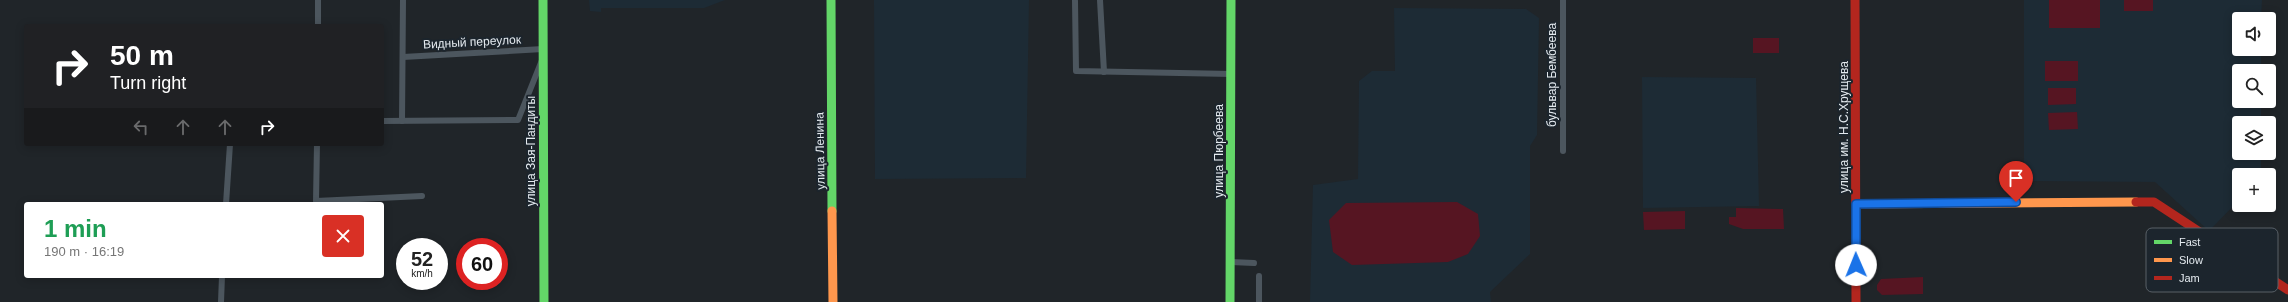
<!DOCTYPE html>
<html lang="en">
<head>
<meta charset="utf-8">
<style>
  body { margin:0; font-family:Arial,sans-serif; background:#f6f6f6; color:#222; height:100vh; display:flex; flex-direction:column; font-size:15px; white-space:nowrap }
  * { box-sizing:border-box; margin:0 }
  p { font-size:13px; color:#767676 }
  .icon { flex:none; width:22px; height:22px; fill:none; stroke:currentColor; stroke-width:2; stroke-linecap:round; stroke-linejoin:round }
  .map { position:relative; flex:1; overflow:hidden }
  .details { position:absolute; left:24px; top:202px; width:360px; height:76px; display:flex; flex-direction:column; background:#fff; border-radius:4px; box-shadow:0 2px 10px #0003 }
  .details>* { flex:none }
  .guide { position:absolute; left:24px; top:24px; width:360px; height:122px; border-radius:4px; box-shadow:0 2px 10px #0003; background:#202124; color:#fff; overflow:hidden }
  .fabs { position:absolute; left:2232px; top:12px; display:grid; gap:8px }
  .fabs a { display:grid; place-items:center; width:44px; height:44px; border-radius:4px; background:#fff; box-shadow:0 2px 10px #0003; font-size:20px }
  .speed { position:absolute; left:396px; top:238px; display:flex; gap:8px; font-size:20px; font-weight:700; text-align:center }
  .speed>* { display:grid; place-content:center; width:52px; height:52px; border-radius:50%; background:#fff; box-shadow:0 2px 10px #0003; line-height:1 }
  .speed small { font-size:10px; font-weight:400 }
  .speed .limit { border:6px solid #d22; background:#fff; color:#111 }
  .pin { position:absolute; display:grid; place-items:center; width:34px; height:34px; color:#fff; margin:-41px -17px; border-radius:50% 50% 50% 0; rotate:-45deg; box-shadow:0 0 4px #0007 }
  .pin .icon { rotate:45deg }
  .me { position:absolute; width:44px; margin:-22px; rotate:359deg; stroke-linejoin:round; filter:drop-shadow(0 0 3px #0008) }
  .turn { display:flex; align-items:center; gap:14px; height:84px; padding:0 20px; font-size:18px }
  .turn .icon { width:52px; height:52px; stroke-width:2.5 }
  .turn b { display:block; font-size:28px; line-height:34px }
  .lanes { display:flex; align-items:center; height:38px; padding:0 20px; background:#0003; justify-content:center; gap:20px; direction:ltr }
  .lanes .off { opacity:.35 }
  .round { display:grid; place-items:center; flex:none; width:42px; height:42px; border-radius:4px; background:#f6f6f6 }
  .overview { display:flex; align-items:center; justify-content:space-between; height:68px; padding:0 20px }
  h1 { font-size:24px; font-weight:800; line-height:30px; color:#1e9e55 }
  .map>svg:first-child { display:block }
  .built { fill:#1d2b35 }
  .green { fill:#561522 }
  .lines { fill:none; stroke-linecap:round; stroke-linejoin:round }
  .street { stroke:#4c565e; stroke-width:6 }
  .fast { stroke:#63d668; stroke-width:9 }
  .slow { stroke:#ff974d; stroke-width:9 }
  .jam { stroke:#b3261e; stroke-width:9 }
  .route-casing { stroke:#114b97; stroke-width:10 }
  .route { stroke:#1a73e8; stroke-width:7 }
  .labels { text-anchor:middle; dominant-baseline:central; stroke-width:4; stroke-linejoin:round; paint-order:stroke }
  .street-label { font-size:12px; fill:#e4eaef; stroke:#1c252d }
  .key { fill:#1c252d; stroke:#586067; stroke-width:1 }
  .key-label { font-size:11px; fill:#e4eaef }
</style>
</head>
<body>
<div class="map">
<svg width="2288" height="302" viewBox="0 0 2288 302">
  <rect width="100%" height="100%" fill="#202529"/>
  <g class="built">
    <path d="M589,0h136l-21,8h-103v4l-11,-1z"/>
    <path d="M874,0h155l-3,178 -151,1z"/>
    <path d="M2024,0h238l-1,19h-22v30h22v22h-22v30h22v22h-22v30h22v22h-22v25l-30,31 -54,-49 -131,-1z"/>
    <path d="M1394,8l132,1 13,9 -2,117 -7,11v108l-40,38 1,10h-181l3,-117 45,-6 1,-98 13,-10h23z"/>
    <path d="M1642,77l114,1 3,128 -116,2z"/>
  </g>
  <g class="green">
    <rect x="2049" y="0" width="51" height="28"/>
    <rect x="2124" y="0" width="29" height="11"/>
    <rect x="1753" y="38" width="26" height="15"/>
    <rect x="2045" y="61" width="33" height="20"/>
    <path d="M2048,88h28v16l-28,1z"/>
    <path d="M2077,112l1,17 -29,1 -1,-17z"/>
    <path d="M1457,202l21,12 2,22 -12,18 -20,8 -96,3 -19,-13 -4,-32 17,-17z"/>
    <path d="M1736,208l47,1 1,20h-41l-14,-5v-7h7z"/>
    <path d="M1685,211v18l-41,1 -1,-18z"/>
    <path d="M1923,277v17l-41,1 -5,-5v-5l4,-6z"/>
  </g>
  <g class="lines">
    <g class="street">
      <path d="M1100,0l4,72"/>
      <path d="M1563,0v151"/>
      <path d="M1075,1l1,70 156,3"/>
      <path d="M318,26v-26"/>
      <path d="M403,57l140,-8"/>
      <path d="M382,121l136,-1 24,-60"/>
      <path d="M402,121l1,-121"/>
      <path d="M317,144l-1,57 106,-5"/>
      <path d="M226,204l4,-60"/>
      <path d="M1231,262l23,1"/>
      <path d="M221,302l1,-26"/>
      <path d="M1259,302v-26"/>
    </g>
    <g class="fast">
      <path d="M543,0l1,302"/>
      <path d="M831,0l1,211"/>
      <path d="M1230,302l1,-302"/>
    </g>
    <g class="slow">
      <path d="M1856,204l280,-2"/>
      <path d="M832,211l1,91"/>
    </g>
    <g class="jam">
      <path d="M1855,0l1,302"/>
      <path d="M2136,202h18l134,88"/>
    </g>
  </g>
  <g class="lines">
    <g class="route-casing">
      <path id="route" d="M1856,265v-61l160,-2"/>
    </g>
    <use href="#route" class="route"/>
  </g>
  <g class="labels">
    <g class="street-label">
      <text transform="translate(472 42) rotate(-3)">Видный переулок</text>
      <text transform="translate(1552 75) rotate(-90)">бульвар Бембеева</text>
      <text transform="translate(1844 127) rotate(-90)">улица им. Н.С.Хрущева</text>
      <text transform="translate(531 151) rotate(-90)">улица Зая-Пандиты</text>
      <text transform="translate(820 151) rotate(-91)">улица Ленина</text>
      <text transform="translate(1219 151) rotate(-90)">улица Пюрбеева</text>
    </g>
  </g>
  <rect x="2146" y="228" width="132" height="64" rx="6" class="key"/>
  <rect x="2154" y="240" width="18" height="4" fill="#63d668"/>
  <rect x="2154" y="258" width="18" height="4" fill="#ff974d"/>
  <rect x="2154" y="276" width="18" height="4" fill="#b3261e"/>
  <g class="key-label">
    <text x="2179" y="246">Fast</text>
    <text x="2179" y="264">Slow</text>
    <text x="2179" y="282">Jam</text>
  </g>
</svg>
<div class="fabs">
<a><svg class="icon" aria-label="sound" viewBox="0 0 24 24"><path d="M4 9h4l5-4v14l-5-4H4zM17 9q2 3 0 6"/></svg></a>
<a><svg class="icon" aria-label="search" viewBox="0 0 24 24"><circle cx="10" cy="10" r="6"/><path d="M15 15l6 6"/></svg></a>
<a><svg class="icon" aria-label="layers" viewBox="0 0 24 24"><path d="M12 4l9 5-9 5-9-5zM3 14l9 5 9-5"/></svg></a>
<a>+</a>
</div>
<div class="speed"><div>52<small>km/h</small></div><div class="limit">60</div></div>
<div class="pin" style="left:2016px;top:202px;background:#d93025"><svg class="icon" aria-label="arrive" viewBox="0 0 24 24"><path d="M6 21V4h12l-3 4 3 4H6"/></svg></div>
<svg class="me" style="left:1856px;top:265px" viewBox="-20 -20 40 40"><circle r="19" fill="#fff"/><path d="M0-13L10 11 0 6-10 11z" fill="#1a73e8"/></svg>
<div class="guide">
<div class="turn"><svg class="icon" aria-label="right" viewBox="0 0 24 24"><path d="M7 20v-9h11M14 6l5 5-5 5"/></svg><div><b>50 m</b>Turn right</div></div>
<div class="lanes"><svg class="icon off" aria-label="left" viewBox="0 0 24 24"><path d="M17 20v-9H6M10 6l-5 5 5 5"/></svg><svg class="icon off" aria-label="ahead" viewBox="0 0 24 24"><path d="M12 20V5M6 11l6-6 6 6"/></svg><svg class="icon off" aria-label="ahead" viewBox="0 0 24 24"><path d="M12 20V5M6 11l6-6 6 6"/></svg><svg class="icon" aria-label="right" viewBox="0 0 24 24"><path d="M7 20v-9h11M14 6l5 5-5 5"/></svg></div>
</div>
<section class="details">
<div class="overview"><div><h1>1 min</h1><p>190 m · 16:19</p></div><a class="round" style="background:#d93025;color:#fff"><svg class="icon" aria-label="close" viewBox="0 0 24 24"><path d="M6 6l12 12M18 6L6 18"/></svg></a></div>
</section>
</div>
</body>
</html>
